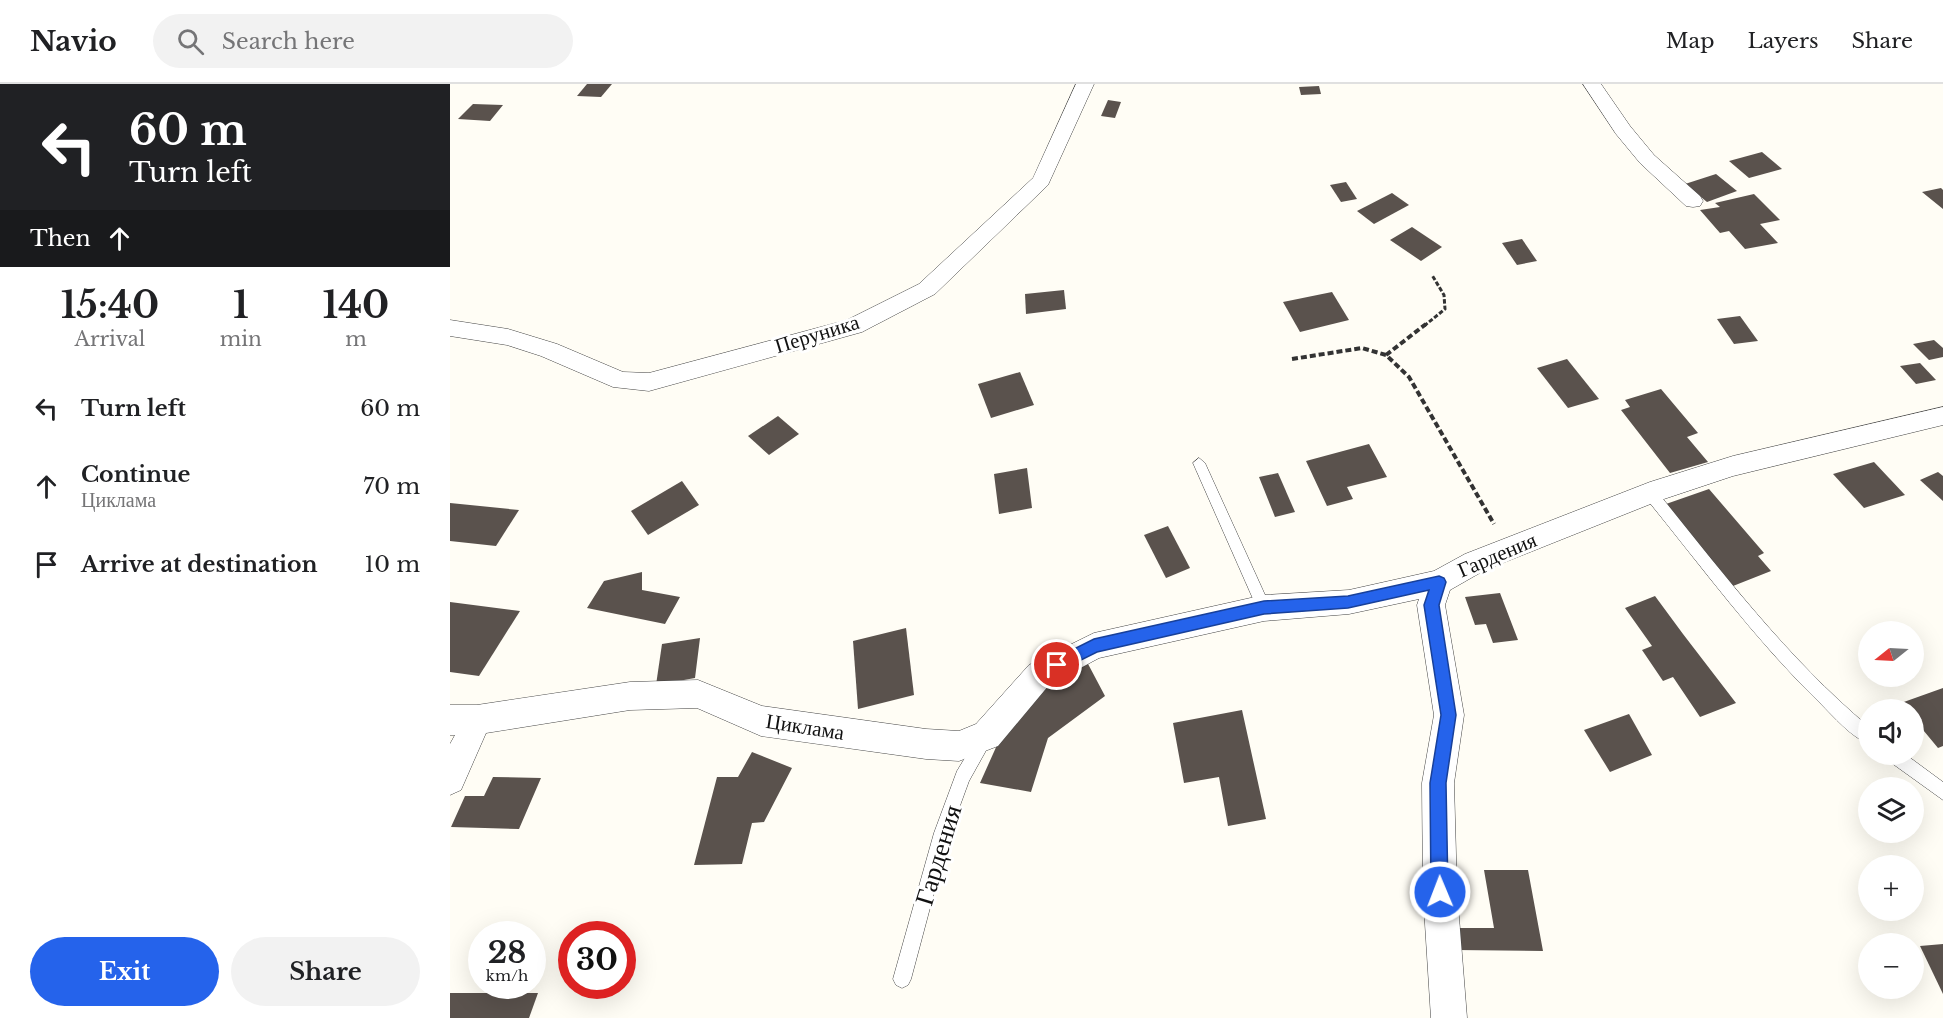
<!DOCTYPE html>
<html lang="en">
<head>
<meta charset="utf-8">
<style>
  body { margin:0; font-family:"Libre Baskerville",serif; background:#f2f2f2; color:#202124; height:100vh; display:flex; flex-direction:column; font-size:22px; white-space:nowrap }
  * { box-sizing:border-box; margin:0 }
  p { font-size:20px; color:#757577 }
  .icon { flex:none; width:33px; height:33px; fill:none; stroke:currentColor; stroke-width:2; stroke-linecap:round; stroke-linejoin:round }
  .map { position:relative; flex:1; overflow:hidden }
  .sheet { display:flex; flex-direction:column; background:#fff; width:450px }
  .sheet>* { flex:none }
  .banner { background:#202124; color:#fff; overflow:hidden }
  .needle { width:39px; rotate:252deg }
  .fabs { position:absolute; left:1408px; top:537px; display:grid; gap:12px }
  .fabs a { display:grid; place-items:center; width:66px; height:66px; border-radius:50%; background:#fff; box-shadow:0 6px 24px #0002; font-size:30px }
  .speed { position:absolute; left:18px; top:837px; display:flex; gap:12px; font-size:30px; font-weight:700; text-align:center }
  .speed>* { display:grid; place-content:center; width:78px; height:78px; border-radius:50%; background:#fff; box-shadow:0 6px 24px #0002; line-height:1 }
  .speed small { font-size:15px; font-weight:400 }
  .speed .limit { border:9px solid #d22; background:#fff; color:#111 }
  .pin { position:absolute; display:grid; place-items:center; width:51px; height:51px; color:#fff; margin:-26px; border:3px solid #fff; border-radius:50%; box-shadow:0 2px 6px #0007 }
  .me { position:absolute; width:66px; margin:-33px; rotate:359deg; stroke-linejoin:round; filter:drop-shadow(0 0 4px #0008) }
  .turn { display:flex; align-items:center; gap:21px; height:126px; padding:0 30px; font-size:27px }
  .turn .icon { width:78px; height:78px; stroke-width:2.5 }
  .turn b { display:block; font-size:42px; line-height:51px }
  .then { display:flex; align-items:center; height:57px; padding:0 30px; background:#0003; gap:12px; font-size:22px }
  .eta { display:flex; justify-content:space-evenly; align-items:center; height:102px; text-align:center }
  .eta b { font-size:36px; font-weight:700; line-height:42px }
  .primary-button { display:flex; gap:12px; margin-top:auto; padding:12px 30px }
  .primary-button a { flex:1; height:69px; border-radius:36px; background:#2563eb; color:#fff; font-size:24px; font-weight:700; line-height:69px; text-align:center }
  .primary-button a+a { background:#f2f2f2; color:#202124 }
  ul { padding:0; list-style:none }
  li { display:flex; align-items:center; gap:18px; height:78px; padding:0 30px }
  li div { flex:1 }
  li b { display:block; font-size:22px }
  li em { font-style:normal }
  header { display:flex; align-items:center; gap:36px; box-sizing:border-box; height:84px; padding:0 30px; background:#fff; border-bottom:2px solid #e0e0e0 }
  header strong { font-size:28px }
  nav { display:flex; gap:33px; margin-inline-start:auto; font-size:21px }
  .search { width:420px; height:54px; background:#f2f2f2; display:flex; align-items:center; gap:15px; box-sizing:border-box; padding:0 21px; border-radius:33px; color:#757577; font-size:22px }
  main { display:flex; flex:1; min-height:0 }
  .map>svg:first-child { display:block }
  .building { fill:#5a524d }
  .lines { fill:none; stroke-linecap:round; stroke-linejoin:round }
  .service-casing { stroke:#444; stroke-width:1 }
  .minor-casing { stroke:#444; stroke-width:1 }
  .path-far1 { stroke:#333; stroke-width:3; stroke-dasharray:4.5 2; stroke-linecap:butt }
  .path { stroke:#333; stroke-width:4; stroke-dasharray:6 3; stroke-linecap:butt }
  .service { fill:#fff; fill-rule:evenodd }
  .minor { fill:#fff; fill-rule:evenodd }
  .route { fill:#2563eb; stroke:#184099; stroke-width:1.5 }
  .labels { text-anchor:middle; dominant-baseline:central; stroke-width:6; stroke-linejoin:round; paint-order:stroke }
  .street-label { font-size:21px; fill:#111; stroke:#fff }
  .near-street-label { font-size:26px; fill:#111; stroke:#fff }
</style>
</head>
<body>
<header>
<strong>Navio</strong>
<div class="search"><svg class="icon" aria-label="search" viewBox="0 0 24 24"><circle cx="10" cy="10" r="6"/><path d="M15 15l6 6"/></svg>Search here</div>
<nav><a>Map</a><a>Layers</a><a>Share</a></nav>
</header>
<main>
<section class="sheet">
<div class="banner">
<div class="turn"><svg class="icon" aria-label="left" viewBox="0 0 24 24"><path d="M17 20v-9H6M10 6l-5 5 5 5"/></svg><div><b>60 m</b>Turn left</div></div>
<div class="then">Then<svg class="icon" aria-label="ahead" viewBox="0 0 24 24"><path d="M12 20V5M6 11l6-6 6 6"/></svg></div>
</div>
<div class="eta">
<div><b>15:40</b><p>Arrival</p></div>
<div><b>1</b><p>min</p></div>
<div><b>140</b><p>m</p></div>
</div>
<ul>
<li><svg class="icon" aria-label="left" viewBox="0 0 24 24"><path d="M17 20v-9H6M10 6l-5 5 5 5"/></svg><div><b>Turn left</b></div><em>60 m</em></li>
<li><svg class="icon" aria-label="ahead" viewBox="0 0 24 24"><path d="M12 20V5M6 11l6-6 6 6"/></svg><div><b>Continue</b><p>Циклама</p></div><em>70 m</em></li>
<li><svg class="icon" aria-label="arrive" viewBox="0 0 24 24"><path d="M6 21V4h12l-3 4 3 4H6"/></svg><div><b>Arrive at destination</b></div><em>10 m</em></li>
</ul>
<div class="primary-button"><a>Exit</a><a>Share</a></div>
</section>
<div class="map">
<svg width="1493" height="934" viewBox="0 0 1493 934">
  <rect width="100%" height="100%" fill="#fffdf5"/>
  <g class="building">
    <path d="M137,0h25l-11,13 -24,-1z"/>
    <path d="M869,2l2,8 -20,1 -2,-8z"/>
    <path d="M658,16l13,2 -6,16 -14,-2z"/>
    <path d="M23,20l30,1 -13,16 -32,-2z"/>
    <path d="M1312,68l20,17 -33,9 -20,-17z"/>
    <path d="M1266,90l21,17 -30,11 -22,-18z"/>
    <path d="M896,98l11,17 -16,3 -11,-17z"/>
    <path d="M1491,104l2,2v19l-21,-17z"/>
    <path d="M942,109l17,12 -35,19 -17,-13z"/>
    <path d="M1304,110l26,26 -20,4 18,19 -33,6 -16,-18 -9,2 -20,-23 20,-3 -5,-4z"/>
    <path d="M962,143l30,20 -21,14 -31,-21z"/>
    <path d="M1072,155l15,22 -20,4 -15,-22z"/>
    <path d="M614,206l2,19 -40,5 -1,-20z"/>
    <path d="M882,208l17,28 -49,12 -17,-30z"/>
    <path d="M1290,232l18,25 -24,3 -17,-25z"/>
    <path d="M1484,256l9,8v9l-14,3 -16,-16z"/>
    <path d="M1117,275l32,40 -31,9 -31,-40z"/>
    <path d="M1470,279l16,17 -20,4 -16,-18z"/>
    <path d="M570,288l14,33 -43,13 -13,-34z"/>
    <path d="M1211,305l37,44 -11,4 21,25 -38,11 -49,-63 9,-3 -5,-7z"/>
    <path d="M328,332l21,18 -30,21 -21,-19z"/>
    <path d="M919,360l18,33 -40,10 6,12 -26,7 -21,-45z"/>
    <path d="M1424,378l31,33 -41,13 -31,-34z"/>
    <path d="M577,384l5,40 -33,6 -5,-40z"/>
    <path d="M1488,388l5,4v25l-23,-21z"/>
    <path d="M828,389l17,39 -20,5 -16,-40z"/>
    <path d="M232,397l17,24 -51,30 -17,-24z"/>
    <path d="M1259,405l55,64 -6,3 13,15 -38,15 -67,-82z"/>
    <path d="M0,419l69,7 -23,36 -46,-5z"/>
    <path d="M718,442l22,42 -24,10 -22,-43z"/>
    <path d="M192,488v18l38,7 -15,27 -78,-16 17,-27z"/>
    <path d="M1050,509l18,47 -25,3 -7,-19 -11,1 -10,-28z"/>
    <path d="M1205,512l28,38 53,69 -36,14 -27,-40 -10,4 -21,-31 10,-4 -27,-38z"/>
    <path d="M0,518l70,9 -41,65 -29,-4z"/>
    <path d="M456,544l8,67 -56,14 -5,-68z"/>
    <path d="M250,554l-5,40 -39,7 6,-41z"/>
    <path d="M637,578l18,34 -57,42 -17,54 -51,-9 26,-58 44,-42z"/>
    <path d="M1493,604v58l-5,2 -24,-29v-9h-8l-5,-7z"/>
    <path d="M792,626l24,109 -38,7 -9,-49 -35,6 -11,-60z"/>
    <path d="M1179,630l23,41 -42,17 -26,-42z"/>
    <path d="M302,668l40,16 -28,54 -12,1 -10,41 -48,1 23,-88h21z"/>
    <path d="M43,693l48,1 -22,51 -68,-2 14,-31h19z"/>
    <path d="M1034,786h44l15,81 -87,-1 -3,-22h41z"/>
    <path d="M1493,860v50l-23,-48z"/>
    <path d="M0,909h88l-9,25h-79z"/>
  </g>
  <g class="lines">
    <g class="service-casing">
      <g id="service">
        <path d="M749,374l6,5 66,145 -2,4 -5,2 -5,-2 -2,-4 -64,-145z"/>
        <path d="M1200,404l5,1c67,83 132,169 214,238v17c-18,-7 -35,-27 -49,-41 -65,-63 -118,-136 -175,-206l-1,-4 1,-4z"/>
        <path d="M535,647l5,2 3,5 -24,43 -19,52 -39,146 -3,6 -6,3 -6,-3 -3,-6 41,-146 23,-62 23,-38z"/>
        <path d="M1433,670h22l38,28v18l-57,-41z"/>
      </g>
    </g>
    <g class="minor-casing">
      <g id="minor">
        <path d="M626,0h18l-46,101 -113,109 -73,38 -213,59 -36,-4 -72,-31 -34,-11 -57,-9v-16l58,9 49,15 66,28 26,1 198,-53 72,-36 114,-106z"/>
        <path d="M1133,0h18l29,42 24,29 46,41 3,5 -3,5 -7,1 -7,-1 -46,-43 -24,-29z"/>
        <path d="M1493,323v18l-210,51 -75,25 -173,69 -35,20 -5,15 19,110 -10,68 3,109 10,126h-36l-8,-126 -1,-109 12,-68 -17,-110 2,-6 -70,15 -85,7 -165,37 -50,27 -51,61 -39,15 -33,-2 -165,-23 -64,-28 -67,2 -144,23 -25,57 -11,5v-51l5,-9h-5v-30h27l153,-23 68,-2 64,26 164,23 33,2 17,-7 53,-59 65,-32 170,-38 85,-5 85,-19 31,-17 185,-72 83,-26z"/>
      </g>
    </g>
    <path class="path-far1" d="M974,242l21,-17 -1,-14 -12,-20"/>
    <g class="path">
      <path d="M936,271l40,-31"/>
      <path d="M842,275l70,-11 24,7 23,22 85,147"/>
    </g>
    <use href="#service" class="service"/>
    <use href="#minor" class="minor"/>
  </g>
  <path class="route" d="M989,492l5,2 2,4 -7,23 17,110 -10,68 2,109 -2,7 -6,2 -6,-2 -3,-7 -1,-109 11,-68 -17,-110 5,-15 -81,18 -84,6 -167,38 -40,20 -5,-2 -2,-5 2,-5 42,-21 170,-38 84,-5z"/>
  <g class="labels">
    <g class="street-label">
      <text transform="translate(367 250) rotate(-17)">Перуника</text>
      <text transform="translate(1047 471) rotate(-23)">Гардения</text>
      <text transform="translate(355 643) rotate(9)">Циклама</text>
    </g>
    <g class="near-street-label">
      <text transform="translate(488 771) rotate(-73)">Гардения</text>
    </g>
  </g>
</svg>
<div class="fabs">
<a><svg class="needle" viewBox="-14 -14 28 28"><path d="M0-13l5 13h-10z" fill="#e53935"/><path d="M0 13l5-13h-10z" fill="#757577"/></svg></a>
<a><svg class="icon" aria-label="sound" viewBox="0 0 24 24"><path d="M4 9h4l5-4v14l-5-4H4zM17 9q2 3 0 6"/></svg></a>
<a><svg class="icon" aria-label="layers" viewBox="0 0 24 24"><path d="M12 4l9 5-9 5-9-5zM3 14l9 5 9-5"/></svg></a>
<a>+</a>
<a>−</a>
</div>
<div class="speed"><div>28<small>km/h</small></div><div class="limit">30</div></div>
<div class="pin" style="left:607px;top:581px;background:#d93025"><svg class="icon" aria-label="arrive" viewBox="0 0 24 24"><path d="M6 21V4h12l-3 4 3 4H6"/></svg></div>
<svg class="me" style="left:990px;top:808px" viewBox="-20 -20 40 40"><circle r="17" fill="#2563eb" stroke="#fff" stroke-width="3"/><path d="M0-11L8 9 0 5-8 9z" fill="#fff"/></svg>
</div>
</main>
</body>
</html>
